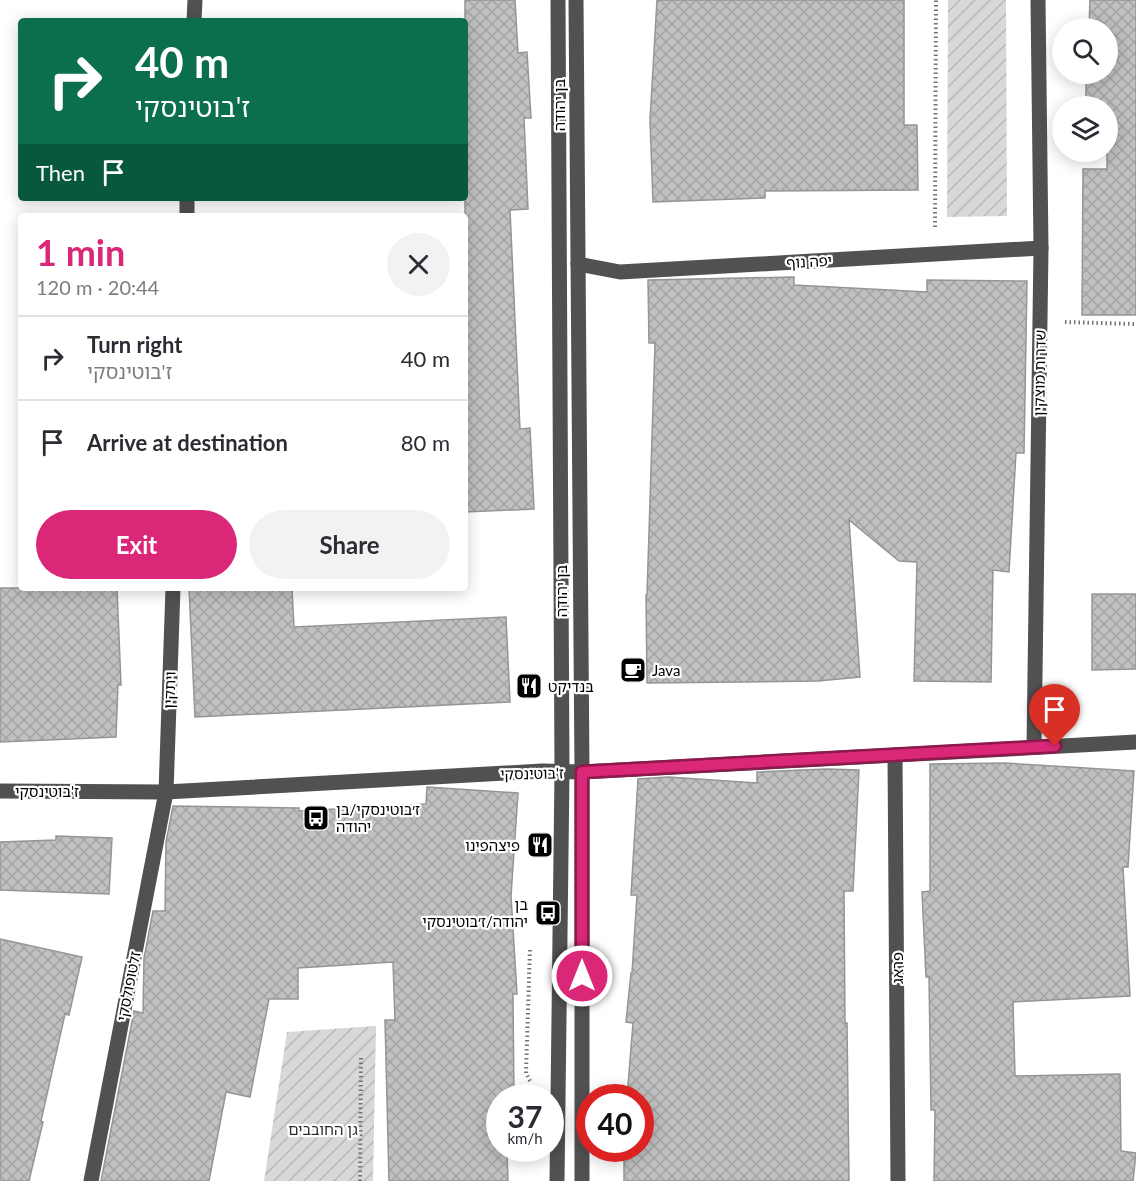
<!DOCTYPE html>
<html lang="en">
<head>
<meta charset="utf-8">
<style>
  body { margin:0; font-family:Lato,"Noto Sans Hebrew",sans-serif; background:#f2f2f3; color:#2b2b33; height:100vh; display:flex; flex-direction:column; font-size:22px; white-space:nowrap }
  * { box-sizing:border-box; margin:0 }
  p { font-size:20px; color:#7c7c81 }
  .icon { flex:none; width:33px; height:33px; fill:none; stroke:currentColor; stroke-width:2; stroke-linecap:round; stroke-linejoin:round }
  .map { position:relative; flex:1; overflow:hidden }
  .drawer { position:absolute; left:18px; top:213px; width:450px; height:378px; display:flex; flex-direction:column; background:#fff; border-radius:6px; box-shadow:0 3px 15px #0003 }
  .drawer>* { flex:none }
  .guide { position:absolute; left:18px; top:18px; width:450px; height:183px; border-radius:6px; box-shadow:0 3px 15px #0003; background:#0b6e4f; color:#fff; overflow:hidden }
  .tools { position:absolute; left:1052px; top:18px; display:grid; gap:12px }
  .tools a { display:grid; place-items:center; width:66px; height:66px; border-radius:50%; background:#fff; box-shadow:0 3px 15px #0003; font-size:30px }
  .speed { position:absolute; left:486px; top:1084px; display:flex; gap:12px; font-size:30px; font-weight:700; text-align:center }
  .speed>* { display:grid; place-content:center; width:78px; height:78px; border-radius:50%; background:#fff; box-shadow:0 3px 15px #0003; line-height:1 }
  .speed small { font-size:15px; font-weight:400 }
  .speed .limit { border:9px solid #d22; background:#fff; color:#111 }
  .pin { position:absolute; display:grid; place-items:center; width:51px; height:51px; color:#fff; margin:-62px -26px; border-radius:50% 50% 50% 0; rotate:-45deg; box-shadow:0 0 6px #0007 }
  .pin .icon { rotate:45deg }
  .me { position:absolute; width:66px; margin:-33px; rotate:0deg; stroke-linejoin:round; filter:drop-shadow(0 0 4px #0008) }
  .turn { display:flex; align-items:center; gap:21px; height:126px; padding:0 18px; font-size:27px }
  .turn .icon { width:78px; height:78px; stroke-width:2.5 }
  .turn b { display:block; font-size:42px; line-height:51px }
  .then { display:flex; align-items:center; height:57px; padding:0 18px; background:#0003; gap:12px; font-size:22px }
  .round { display:grid; place-items:center; flex:none; width:63px; height:63px; border-radius:32px; background:#f2f2f3 }
  .headline { display:flex; align-items:center; justify-content:space-between; height:102px; padding:0 18px }
  h1 { font-size:36px; font-weight:700; line-height:45px; color:#db2777 }
  .button { display:flex; gap:12px; margin-top:auto; padding:12px 18px }
  .button a { flex:1; height:69px; border-radius:36px; background:#db2777; color:#fff; font-size:24px; font-weight:700; line-height:69px; text-align:center }
  .button a+a { background:#f2f2f3; color:#2b2b33 }
  ul { padding:0; list-style:none }
  li { display:flex; align-items:center; gap:18px; height:84px; padding:0 18px; border-top:2px solid #e1e1e2 }
  li div { flex:1 }
  li b { display:block; font-size:22px }
  li em { font-style:normal }
  .map>svg:first-child { display:block }
  .garden { fill:url(#garden-furrows) }
  .building { fill:url(#building-cross-hatch); stroke:#959595; stroke-width:1.5 }
  .lines { fill:none; stroke-linecap:round; stroke-linejoin:round }
  .path { stroke:#737373; stroke-width:4; stroke-dasharray:1.5 3; stroke-linecap:butt }
  .minor { stroke:#515151; stroke-width:15 }
  .route-casing { stroke:#8e194d; stroke-width:15 }
  .route { stroke:#db2777; stroke-width:10 }
  .labels { text-anchor:middle; dominant-baseline:central; stroke-width:4.5; stroke-linejoin:round; paint-order:stroke }
  .street-label { font-size:15px; fill:#000; stroke:#fff }
  .poi-label { font-size:15px; fill:#000; stroke:#fff; text-anchor:start }
  .park-label { font-size:15px; fill:#2f2f2f; stroke:#fff }
</style>
</head>
<body>
<div class="map">
<svg width="1136" height="1181" viewBox="0 0 1136 1181">
  <defs>
    <pattern id="garden-furrows" width="10" height="10" patternUnits="userSpaceOnUse" patternTransform="scale(1.5)"><rect width="10" height="10" fill="#d8d8d8"/><path d="M-1 1l2-2M0 10L10 0M9 11l2-2" fill="none" stroke="#b8b8b8"/></pattern>
    <pattern id="building-cross-hatch" width="8" height="8" patternUnits="userSpaceOnUse" patternTransform="scale(1.5)"><rect width="8" height="8" fill="#c0c0c0"/><path d="M0 0l8 8M0 8l8-8" fill="none" stroke="#a3a3a3"/></pattern>
  </defs>
  <rect width="100%" height="100%" fill="#fff"/>
  <g class="garden">
    <path d="M948,0h58l1,216 -60,1z"/>
    <path d="M376,1026l-3,155h-109l23,-149z"/>
  </g>
  <g class="building">
    <path d="M465,0h50l3,53 9,-1 4,66h-7l4,91 -18,1 10,219 10,-1 4,81 -69,3z"/>
    <path d="M657,0h247v125h13l1,65 -153,1v7l-112,4 -3,-82z"/>
    <path d="M1090,0h46v315h-54l1,-146h24v-63h-21v-32h21v-46h-18z"/>
    <path d="M794,277v8l133,7v-12l100,1 -3,172h-8l-7,119 -16,-2 -2,112 -77,-1 3,-119 -18,-1 -50,-41 11,157 -42,4 -171,2 -1,-88h1l8,-252h-6l-1,-63z"/>
    <path d="M0,588h117l4,97h-3l-2,52 -116,5z"/>
    <path d="M189,588h103l2,39 212,-10 4,85 -315,15z"/>
    <path d="M1092,594h44v75l-44,1z"/>
    <path d="M1005,763l129,8 -6,96h-5l7,129 -117,6 2,74 105,-2 1,77 15,2 -3,28h-199l1,-71h-4l-2,-133h-3l-4,-85 8,-1v-127z"/>
    <path d="M826,769l33,1 -6,121h-9l1,132h2l2,158h-225v-32h16v-51h-13l6,-75 -7,-1 5,-49h1l5,-78h-6l7,-116 30,-2 89,6v-11z"/>
    <path d="M427,787l91,6 -7,103 6,98h-4l1,104h-14v51h7l1,32h-119l-4,-161h10l-2,-58 -95,6v31h-29l-19,98 -24,-5 -17,89h-108l33,-170 9,2 1,-55 9,-47h12l1,-69 7,-36 126,2v3l127,-7z"/>
    <path d="M56,836l56,2 -3,56 -109,-4v-48l56,-2z"/>
    <path d="M0,939l82,18 -13,58 -4,-1 -24,107 2,1 -14,59h-29z"/>
  </g>
  <g class="lines">
    <g class="path">
      <path d="M935,227l1,-227"/>
      <path d="M1065,322l71,2"/>
      <path d="M530,1081l-4,-8 4,-125"/>
      <path d="M360,1181l1,-123"/>
    </g>
    <g class="minor">
      <path d="M576,0l6,772v409"/>
      <path d="M194,21l1,-21"/>
      <path d="M187,216v-18"/>
      <path d="M578,264l42,8 421,-24"/>
      <path d="M1034,747l7,-499 -3,-248"/>
      <path d="M895,755l3,426"/>
      <path d="M0,791l166,1 376,-21 40,1 554,-30"/>
      <path d="M91,1181l75,-389 7,-204"/>
      <path d="M557,1181l5,-409 -4,-772"/>
    </g>
  </g>
  <g class="lines">
    <g class="route-casing">
      <path id="route" d="M582,976v-204l473,-26"/>
    </g>
    <use href="#route" class="route"/>
  </g>
  <defs>
    <g id="cafe-square" transform="scale(1.35)"><rect x="-9" y="-9" width="18" height="18" rx="4" fill="#000" stroke="#fff"/><path d="M-5.5-4.5H6V0H3Q3 3.5 0 3.5H-2.5Q-5.5 3.5-5.5 0ZM3-3.2v2h1.7v-2ZM-6 4.5H4V6H-6Z" fill="#fff"/></g>
    <g id="restaurant-square" transform="scale(1.35)"><rect x="-9" y="-9" width="18" height="18" rx="4" fill="#000" stroke="#fff"/><path d="M-5-6h1v4h1v-4h1v4h1v-4h1v5L-1.5 .5V6h-2V.5L-5-1ZM5-6V6H3V1.5H1.5Q1.5-4 5-6Z" fill="#fff"/></g>
    <g id="bus-square" transform="scale(1.35)"><rect x="-9" y="-9" width="18" height="18" rx="4" fill="#000" stroke="#fff"/><path d="M-5-6H5V4H4V6H2V4H-2V6H-4V4H-5ZM-3.5-4V0h7V-4ZM-3.5 1.2v1.5H-2V1.2ZM2 1.2v1.5H3.5V1.2Z" fill="#fff"/></g>
  </defs>
  <g fill-rule="evenodd">
    <use href="#cafe-square" x="633" y="670"/>
    <use href="#restaurant-square" x="529" y="686"/>
    <use href="#bus-square" x="316" y="818"/>
    <use href="#restaurant-square" x="540" y="845"/>
    <use href="#bus-square" x="548" y="913"/>
  </g>
  <g class="labels">
    <g class="street-label">
      <text transform="translate(559 105) rotate(-90)">בן יהודה</text>
      <text transform="translate(809 261) rotate(-3)">יפה נוף</text>
      <text transform="translate(1039 373) rotate(-89)">שדרות מוצקין</text>
      <text transform="translate(561 591) rotate(-90)">בן יהודה</text>
      <text transform="translate(169 690) rotate(-88)">ויתקין</text>
      <text transform="translate(532 773) rotate(-1)">ז'בוטינסקי</text>
      <text x="47" y="791">ז'בוטינסקי</text>
      <text transform="translate(897 968) rotate(-90)">פראג</text>
      <text transform="translate(128 986) rotate(-79)">זלטופולסקי</text>
    </g>
    <g class="poi-label">
      <text x="652" y="670">Java</text>
      <text x="548" y="686">בנדיקט</text>
      <text x="336" y="809">ז׳בוטינסקי/בן<tspan x="336" dy="17">יהודה</tspan></text>
      <text x="520" y="845" text-anchor="end">פיצהפינו</text>
      <text x="528" y="904" text-anchor="end">בן<tspan x="528" dy="17">יהודה/ז׳בוטינסקי</tspan></text>
    </g>
    <g class="park-label">
      <text x="323" y="1129">גן החובבים</text>
    </g>
  </g>
</svg>
<div class="tools">
<a><svg class="icon" aria-label="search" viewBox="0 0 24 24"><circle cx="10" cy="10" r="6"/><path d="M15 15l6 6"/></svg></a>
<a><svg class="icon" aria-label="layers" viewBox="0 0 24 24"><path d="M12 4l9 5-9 5-9-5zM3 14l9 5 9-5"/></svg></a>
</div>
<div class="speed"><div>37<small>km/h</small></div><div class="limit">40</div></div>
<div class="pin" style="left:1055px;top:746px;background:#d93025"><svg class="icon" aria-label="arrive" viewBox="0 0 24 24"><path d="M6 21V4h12l-3 4 3 4H6"/></svg></div>
<svg class="me" style="left:582px;top:976px" viewBox="-20 -20 40 40"><circle r="17" fill="#db2777" stroke="#fff" stroke-width="3"/><path d="M0-11L8 9 0 5-8 9z" fill="#fff"/></svg>
<div class="guide">
<div class="turn"><svg class="icon" aria-label="right" viewBox="0 0 24 24"><path d="M7 20v-9h11M14 6l5 5-5 5"/></svg><div><b>40 m</b>ז'בוטינסקי</div></div>
<div class="then">Then<svg class="icon" aria-label="arrive" viewBox="0 0 24 24"><path d="M6 21V4h12l-3 4 3 4H6"/></svg></div>
</div>
<section class="drawer">
<div class="headline"><div><h1>1 min</h1><p>120 m · 20:44</p></div><a class="round"><svg class="icon" aria-label="close" viewBox="0 0 24 24"><path d="M6 6l12 12M18 6L6 18"/></svg></a></div>
<ul>
<li><svg class="icon" aria-label="right" viewBox="0 0 24 24"><path d="M7 20v-9h11M14 6l5 5-5 5"/></svg><div><b>Turn right</b><p>ז'בוטינסקי</p></div><em>40 m</em></li>
<li><svg class="icon" aria-label="arrive" viewBox="0 0 24 24"><path d="M6 21V4h12l-3 4 3 4H6"/></svg><div><b>Arrive at destination</b></div><em>80 m</em></li>
</ul>
<div class="button"><a>Exit</a><a>Share</a></div>
</section>
</div>
</body>
</html>
